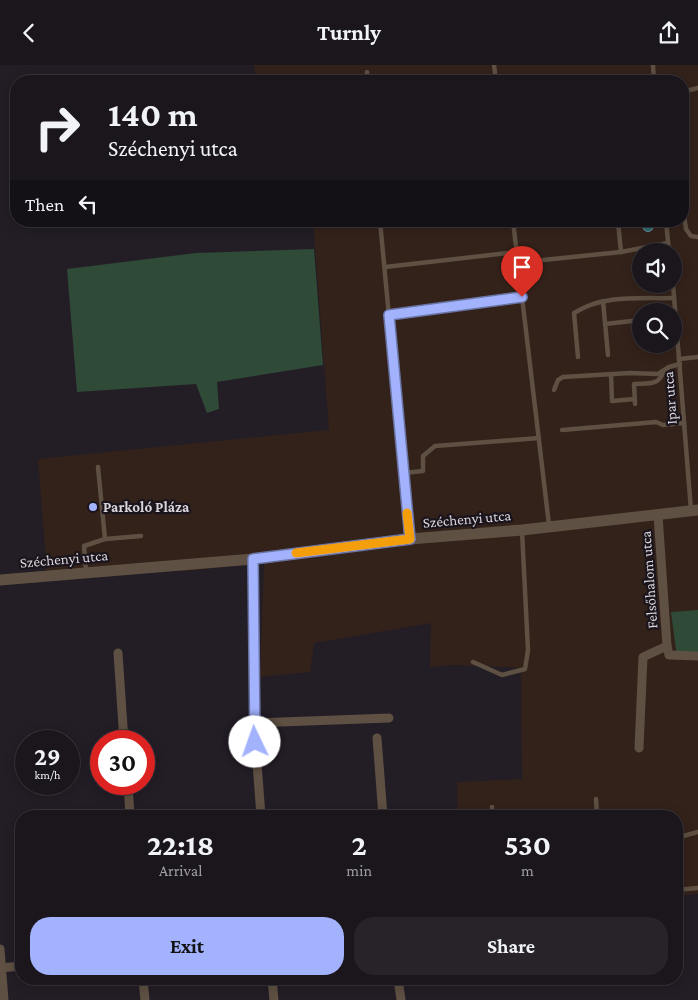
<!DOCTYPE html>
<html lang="en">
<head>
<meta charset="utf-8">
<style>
  body { margin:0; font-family:"Crimson Pro",serif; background:#272329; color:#f1f3f6; height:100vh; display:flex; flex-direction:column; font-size:19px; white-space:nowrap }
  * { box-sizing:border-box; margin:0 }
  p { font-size:16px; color:#9f9fa3 }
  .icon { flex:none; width:28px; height:28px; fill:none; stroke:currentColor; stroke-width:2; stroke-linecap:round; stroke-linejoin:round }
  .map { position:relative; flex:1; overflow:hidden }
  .drawer { position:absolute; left:15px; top:745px; width:668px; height:175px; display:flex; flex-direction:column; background:#1a161c; border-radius:20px; box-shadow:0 2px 12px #0003,0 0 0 1px #38353b }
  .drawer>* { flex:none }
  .banner { position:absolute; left:10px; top:10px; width:679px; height:152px; border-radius:20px; box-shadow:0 2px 12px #0003,0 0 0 1px #38353b; background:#1a161c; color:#f1f3f6; overflow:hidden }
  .fabs { position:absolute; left:632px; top:178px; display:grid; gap:10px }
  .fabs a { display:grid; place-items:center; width:50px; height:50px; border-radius:50%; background:#1a161c; box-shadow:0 2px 12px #0003,0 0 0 1px #38353b; font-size:25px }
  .speed { position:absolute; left:15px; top:665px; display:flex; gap:10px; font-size:25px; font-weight:700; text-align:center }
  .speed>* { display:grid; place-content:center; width:65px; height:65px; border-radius:50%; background:#1a161c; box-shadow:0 2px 12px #0003,0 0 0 1px #38353b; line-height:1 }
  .speed small { font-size:12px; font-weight:400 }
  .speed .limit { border:8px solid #d22; background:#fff; color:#111 }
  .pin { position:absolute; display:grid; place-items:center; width:42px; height:42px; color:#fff; margin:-51px -21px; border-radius:50% 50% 50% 0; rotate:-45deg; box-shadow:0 0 5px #0007 }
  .pin .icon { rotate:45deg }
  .me { position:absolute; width:55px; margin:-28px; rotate:357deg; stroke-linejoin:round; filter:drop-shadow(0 0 4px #0008) }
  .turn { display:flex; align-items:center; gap:18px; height:105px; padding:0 15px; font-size:22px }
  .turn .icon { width:65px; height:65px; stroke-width:2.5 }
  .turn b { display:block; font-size:35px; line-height:42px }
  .then { display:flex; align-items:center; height:48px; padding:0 15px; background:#0003; gap:10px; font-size:19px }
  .eta { display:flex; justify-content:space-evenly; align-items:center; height:85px; text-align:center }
  .eta b { font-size:30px; font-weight:700; line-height:35px }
  .action { display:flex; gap:10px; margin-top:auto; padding:10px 15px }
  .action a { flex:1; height:58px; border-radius:20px; background:#a3b2fd; color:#111; font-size:20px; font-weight:700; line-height:58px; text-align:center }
  .action a+a { background:#272329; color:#f1f3f6 }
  header { display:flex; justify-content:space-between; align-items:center; height:65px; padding:0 15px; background:#1a161c; font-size:22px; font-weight:700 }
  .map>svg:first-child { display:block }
  .industrial { fill:#33221a; fill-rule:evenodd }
  .green { fill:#2f4b38 }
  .water { fill:#2e6c74; stroke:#628c93 }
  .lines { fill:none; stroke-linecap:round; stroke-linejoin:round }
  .service { stroke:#5e5042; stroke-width:4.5 }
  .minor { stroke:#5e5042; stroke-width:9 }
  .tertiary { stroke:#5e5042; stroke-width:11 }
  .route-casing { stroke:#6a74a4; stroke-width:12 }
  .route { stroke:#a3b2fd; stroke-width:9 }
  .slow { stroke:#f59e0b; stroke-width:9 }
  .poi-dot { fill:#a3b2fd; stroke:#1a141c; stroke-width:2 }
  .labels { text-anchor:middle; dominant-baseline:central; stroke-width:4.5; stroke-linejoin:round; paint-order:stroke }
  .street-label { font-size:15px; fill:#dad5db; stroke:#1a141c }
  .poi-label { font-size:15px; font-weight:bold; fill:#dad5db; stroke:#1a141c; text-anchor:start }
</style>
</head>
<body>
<header><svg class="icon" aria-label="back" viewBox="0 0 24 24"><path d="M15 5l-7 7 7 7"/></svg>Turnly<svg class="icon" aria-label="share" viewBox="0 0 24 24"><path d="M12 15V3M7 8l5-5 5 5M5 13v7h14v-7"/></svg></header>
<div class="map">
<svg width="698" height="935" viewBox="0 0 698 935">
  <rect width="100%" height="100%" fill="#231d26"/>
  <path class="industrial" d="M254,0h444v829l-22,2v-80h-281h63l-1,-34 65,-3 -1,-111 -67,-3 -24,2 1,-44 -117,20 -4,29 -50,5 4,-114 -79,8 -138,5 -9,-117 291,-29 -16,-209h369v-140h-426zM641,186h33v33h-33zM641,246h33v33h-33z"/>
  <g class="green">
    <path d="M314,184l9,116 -106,17 2,27 -12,4 -11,-29 -119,8 -10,-123 129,-16z"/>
    <path d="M698,545v46l-21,1 -6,-45z"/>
  </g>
  <circle class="water" cx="648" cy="161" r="5.5"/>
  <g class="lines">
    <g class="service">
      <path d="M494,0l2,16"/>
      <path d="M653,0l1,16"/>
      <path d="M367,7l1,9"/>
      <path d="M682,27l16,-4"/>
      <path d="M682,136l4,28 5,7 7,1"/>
      <path d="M380,156l30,318"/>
      <path d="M513,156l36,304"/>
      <path d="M666,156l3,30"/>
      <path d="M618,157l3,30"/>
      <path d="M543,195l78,-8 47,-9"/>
      <path d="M385,202l132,-15"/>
      <path d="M673,219l18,226"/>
      <path d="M603,236l5,54"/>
      <path d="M389,250l133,-17"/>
      <path d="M605,259l36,-4"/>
      <path d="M578,292l-4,-44c30,-19 66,-14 100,-15"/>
      <path d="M679,294l19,-2"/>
      <path d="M611,309l1,27 23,-2"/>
      <path d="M554,325l4,-10 5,-3 67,-4 28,1 11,-7 11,-3"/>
      <path d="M635,339l-1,-20c13,-1 24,2 29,-11"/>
      <path d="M562,365l94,-8 7,3 21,-2"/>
      <path d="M404,408l19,-2v-15l12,-10 104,-8"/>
      <path d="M105,474l36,-3"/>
      <path d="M86,506l-2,-25 21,-7 -7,-72"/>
      <path d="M473,597l29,13 23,-6 3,-19 -6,-119"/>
      <path d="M596,734l1,17"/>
      <path d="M492,742v9"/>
      <path d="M676,773l22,-6"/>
      <path d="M676,825l22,-2"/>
    </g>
    <g class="minor">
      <path d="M253,494l1,164 7,93"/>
      <path d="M667,581l2,9 29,1"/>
      <path d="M118,588l6,88"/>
      <path d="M254,658l135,-5"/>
      <path d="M377,673l6,78"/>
      <path d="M639,683l4,-91 24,-11 -9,-131"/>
      <path d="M128,719l2,32"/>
      <path d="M0,884l4,51"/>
      <path d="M0,903l21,-2"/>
      <path d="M143,914l2,21"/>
      <path d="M272,914l2,21"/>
      <path d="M398,914l3,21"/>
    </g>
    <path class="tertiary" d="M0,515l253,-21 157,-20 112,-9 176,-20"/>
  </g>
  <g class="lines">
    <g class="route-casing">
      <path id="route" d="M255,677l-2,-183 157,-20 -21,-224 133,-18"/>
    </g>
    <use href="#route" class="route"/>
    <path class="slow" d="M296,488l114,-14 -3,-26"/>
  </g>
  <circle class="poi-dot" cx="93" cy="442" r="5"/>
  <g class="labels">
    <g class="street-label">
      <text transform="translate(670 333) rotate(-94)">Ipar utca</text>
      <text transform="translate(467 454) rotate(-5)">Széchenyi utca</text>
      <text transform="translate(64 494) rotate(-5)">Széchenyi utca</text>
      <text transform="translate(649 515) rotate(-94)">Felsőhalom utca</text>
    </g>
    <g class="poi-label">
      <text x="103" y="442">Parkoló Pláza</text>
    </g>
  </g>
</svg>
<div class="fabs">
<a><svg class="icon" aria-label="sound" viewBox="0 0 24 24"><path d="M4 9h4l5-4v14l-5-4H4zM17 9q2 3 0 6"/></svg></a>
<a><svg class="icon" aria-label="search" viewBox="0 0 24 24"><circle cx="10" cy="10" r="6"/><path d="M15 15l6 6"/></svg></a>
</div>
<div class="speed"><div>29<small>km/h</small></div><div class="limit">30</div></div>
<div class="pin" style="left:522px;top:232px;background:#d93025"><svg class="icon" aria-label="arrive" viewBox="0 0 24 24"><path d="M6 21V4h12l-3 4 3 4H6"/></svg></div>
<svg class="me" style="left:255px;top:677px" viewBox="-20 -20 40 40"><circle r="19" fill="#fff"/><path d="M0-13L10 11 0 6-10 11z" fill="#a3b2fd"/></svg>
<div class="banner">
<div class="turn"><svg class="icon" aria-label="right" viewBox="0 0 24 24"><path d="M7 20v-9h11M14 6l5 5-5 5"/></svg><div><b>140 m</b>Széchenyi utca</div></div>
<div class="then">Then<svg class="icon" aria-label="left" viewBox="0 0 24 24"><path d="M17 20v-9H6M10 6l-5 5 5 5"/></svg></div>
</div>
<section class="drawer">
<div class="eta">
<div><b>22:18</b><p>Arrival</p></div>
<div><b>2</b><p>min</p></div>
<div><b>530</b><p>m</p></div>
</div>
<div class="action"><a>Exit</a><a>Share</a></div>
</section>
</div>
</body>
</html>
